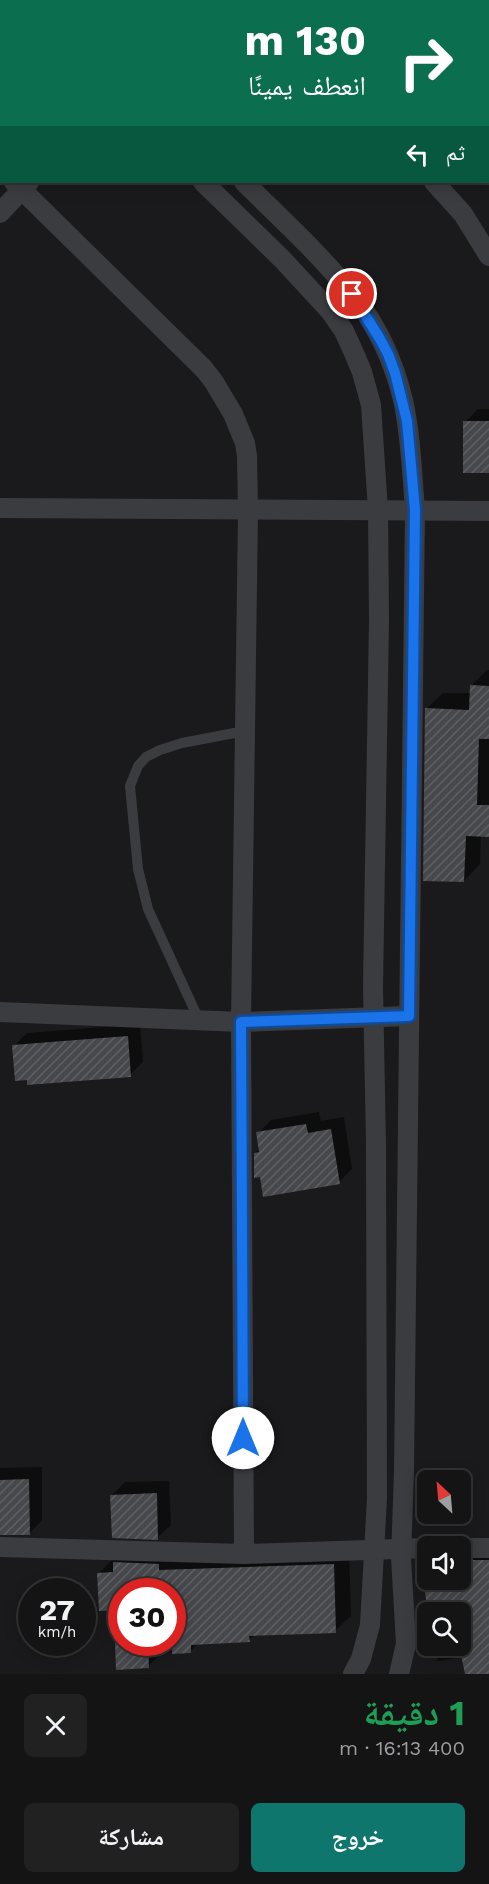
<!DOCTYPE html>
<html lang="ar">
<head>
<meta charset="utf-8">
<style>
  body { margin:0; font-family:"Work Sans","Noto Naskh Arabic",sans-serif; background:#212122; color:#f1f3f6; direction:rtl; height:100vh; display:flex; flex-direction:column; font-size:22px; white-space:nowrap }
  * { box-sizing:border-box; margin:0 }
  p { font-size:20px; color:#9d9ea0 }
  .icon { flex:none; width:33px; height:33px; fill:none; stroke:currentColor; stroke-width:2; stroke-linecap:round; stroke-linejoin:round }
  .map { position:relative; height:1674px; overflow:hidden; direction:ltr }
  .panel { display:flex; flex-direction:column; background:#141415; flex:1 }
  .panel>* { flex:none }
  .banner { position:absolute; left:0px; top:0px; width:489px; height:183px; box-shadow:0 3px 15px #0003,0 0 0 2px #333334; direction:rtl; background:#0b6e4f; color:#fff; overflow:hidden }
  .needle { width:39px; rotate:334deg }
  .buttons { position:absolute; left:417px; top:1470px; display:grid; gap:12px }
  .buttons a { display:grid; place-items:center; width:54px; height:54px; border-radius:9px; background:#141415; box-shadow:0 3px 15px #0003,0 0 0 2px #333334; font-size:30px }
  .speed { position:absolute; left:18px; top:1578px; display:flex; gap:12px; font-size:30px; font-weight:700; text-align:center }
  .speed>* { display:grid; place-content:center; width:78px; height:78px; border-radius:50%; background:#141415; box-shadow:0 3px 15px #0003,0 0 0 2px #333334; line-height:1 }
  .speed small { font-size:15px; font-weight:400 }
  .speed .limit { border:9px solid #d22; background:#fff; color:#111 }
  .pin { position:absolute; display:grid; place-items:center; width:51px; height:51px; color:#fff; margin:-26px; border:3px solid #fff; border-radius:50%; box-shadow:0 2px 6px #0007 }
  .me { position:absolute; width:66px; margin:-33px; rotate:0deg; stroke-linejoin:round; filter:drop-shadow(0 0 4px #0008) }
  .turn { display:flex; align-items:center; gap:21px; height:126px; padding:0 24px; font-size:27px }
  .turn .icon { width:78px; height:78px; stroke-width:2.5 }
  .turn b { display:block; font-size:42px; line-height:51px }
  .then { display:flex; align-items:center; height:57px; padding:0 24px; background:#0003; gap:12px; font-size:22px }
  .round { display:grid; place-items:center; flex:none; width:63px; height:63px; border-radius:9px; background:#212122 }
  .overview { display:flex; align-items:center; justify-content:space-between; height:102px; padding:0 24px }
  h1 { font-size:36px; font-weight:700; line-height:45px; color:#1e9e55 }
  .primary-button { display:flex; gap:12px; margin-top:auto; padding:12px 24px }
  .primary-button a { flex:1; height:69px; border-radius:9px; background:#0f766e; color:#fff; font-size:24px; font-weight:700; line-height:69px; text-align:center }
  .primary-button a+a { background:#212122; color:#f1f3f6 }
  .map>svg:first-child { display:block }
  .shadow { fill:#0007; fill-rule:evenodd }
  .building { fill:url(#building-hatch) }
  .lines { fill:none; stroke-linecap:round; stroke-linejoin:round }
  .lane { stroke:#3b3c40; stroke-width:10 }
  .street { stroke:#3b3c40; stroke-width:20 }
  .route-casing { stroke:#114b97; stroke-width:15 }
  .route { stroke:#1a73e8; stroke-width:10 }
</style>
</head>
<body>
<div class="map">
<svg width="489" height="1674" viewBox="0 0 489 1674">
  <defs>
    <pattern id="building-hatch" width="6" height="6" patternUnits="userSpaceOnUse" patternTransform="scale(1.5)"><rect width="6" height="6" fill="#47484c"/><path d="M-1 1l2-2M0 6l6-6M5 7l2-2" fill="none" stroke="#5f6064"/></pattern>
  </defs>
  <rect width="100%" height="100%" fill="#1a1a1c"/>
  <g class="shadow">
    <path d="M478,409h11v63l-24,-50z"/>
    <path d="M487,670h2v165h-8l-1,29 -16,17 -38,-172 17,-16h28v-7z"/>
    <path d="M140,1024l3,38 -13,13 -116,-29 13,-13z"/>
    <path d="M319,1112l2,9 23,-4 8,52 -13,13 -84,-29 5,-5 -2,-15 13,-13z"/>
    <path d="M42,1467v53l-13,14h-29v-66z"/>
    <path d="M169,1481l2,44 -14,13 -45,-43 13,-13z"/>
    <path d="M489,1544v130h-23l-3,-17 -25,4 -3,-15h25v-34h-30l-7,-44 5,-5v17h32v-32z"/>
    <path d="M349,1549l2,67 -16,15 -80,3 -6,6 -50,3 -8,8 -29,2 -14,13 -30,2 -3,-59 -16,-36 15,-15zM122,1592h50v50h-50z"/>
  </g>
  <g class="building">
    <rect x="463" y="421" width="26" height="52"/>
    <path d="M470,685l19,1v53h-10l-2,66h12v32l-23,-1 -2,46 -41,-1 2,-173 44,2z"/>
    <path d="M128,1036l3,41 -104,8v-5l-12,1 -3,-36z"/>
    <path d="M306,1124l2,9 23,-4 9,55 -77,13 -3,-20 -6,1v-25l5,-1 -3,-20z"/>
    <path d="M29,1479l1,56h-30v-55z"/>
    <path d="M157,1493l1,47 -46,-2 -2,-43z"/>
    <path d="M466,1560h23v114h-24l-5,-24v-38h-32l-5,-32h37v-19z"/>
    <path d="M113,1562l46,2v6l175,-6 2,69 -87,3 1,6 -59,3v8l-19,1v-62h-50v18l-23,1 -2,-38 16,-1z"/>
    <path d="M115,1642h33l1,26 -33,2z"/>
  </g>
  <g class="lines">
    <path class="lane" d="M199,1020l-51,-111 -10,-40 -8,-83 8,-20 8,-9 14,-7 22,-7 63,-12"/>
    <g class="street">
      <path d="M249,0l2,2"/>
      <path d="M95,2v-2"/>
      <path d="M0,21h2"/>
      <path d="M0,47h2"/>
      <path d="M14,182l190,187 10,13 19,32 12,29 2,13 1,55 -7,511 3,532"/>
      <path d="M203,182l79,77 49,53 13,19 10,22 8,19 9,33 7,105 1,110 -6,367 3,158 1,353 -7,127 -9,34 -8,15"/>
      <path d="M244,182c36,36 75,71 108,112 24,30 42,68 51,106 8,36 9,74 12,110l-11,961 -3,86 5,87 -7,30"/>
      <path d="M434,182l29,32 26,42"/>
      <path d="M0,213l29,-31"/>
      <path d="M0,508l489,3"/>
      <path d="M0,1012l241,10 168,-6"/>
      <path d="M0,1547l244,7 184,-6"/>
      <path d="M460,1548h29"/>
    </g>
  </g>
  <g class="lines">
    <g class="route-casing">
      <path id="route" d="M243,1438l-2,-416 168,-6 6,-506 -8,-89 -12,-48 -7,-19 -8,-15 -28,-45"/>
    </g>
    <use href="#route" class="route"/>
  </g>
</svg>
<div class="buttons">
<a><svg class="needle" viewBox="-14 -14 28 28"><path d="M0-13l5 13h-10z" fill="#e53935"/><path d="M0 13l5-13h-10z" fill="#9d9ea0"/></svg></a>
<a><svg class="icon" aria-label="sound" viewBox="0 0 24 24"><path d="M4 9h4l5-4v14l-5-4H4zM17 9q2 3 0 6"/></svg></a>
<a><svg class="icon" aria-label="search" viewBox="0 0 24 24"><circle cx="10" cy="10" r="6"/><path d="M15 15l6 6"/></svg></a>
</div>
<div class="speed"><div>27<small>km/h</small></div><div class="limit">30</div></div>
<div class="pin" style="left:352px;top:294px;background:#d93025"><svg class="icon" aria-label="arrive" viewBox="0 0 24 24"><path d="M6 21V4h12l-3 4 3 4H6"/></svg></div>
<svg class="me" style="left:243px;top:1438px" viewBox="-20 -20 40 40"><circle r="19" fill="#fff"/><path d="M0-13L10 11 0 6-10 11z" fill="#1a73e8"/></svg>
<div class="banner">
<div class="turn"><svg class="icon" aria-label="right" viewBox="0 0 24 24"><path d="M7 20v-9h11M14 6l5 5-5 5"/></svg><div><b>130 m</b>انعطف يمينًا</div></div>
<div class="then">ثم<svg class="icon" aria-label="left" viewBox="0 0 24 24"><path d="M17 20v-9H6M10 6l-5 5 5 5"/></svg></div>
</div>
</div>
<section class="panel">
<div class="overview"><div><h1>1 دقيقة</h1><p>400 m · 16:13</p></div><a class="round"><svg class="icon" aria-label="close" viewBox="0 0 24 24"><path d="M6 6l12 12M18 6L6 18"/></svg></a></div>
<div class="primary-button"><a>خروج</a><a>مشاركة</a></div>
</section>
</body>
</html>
